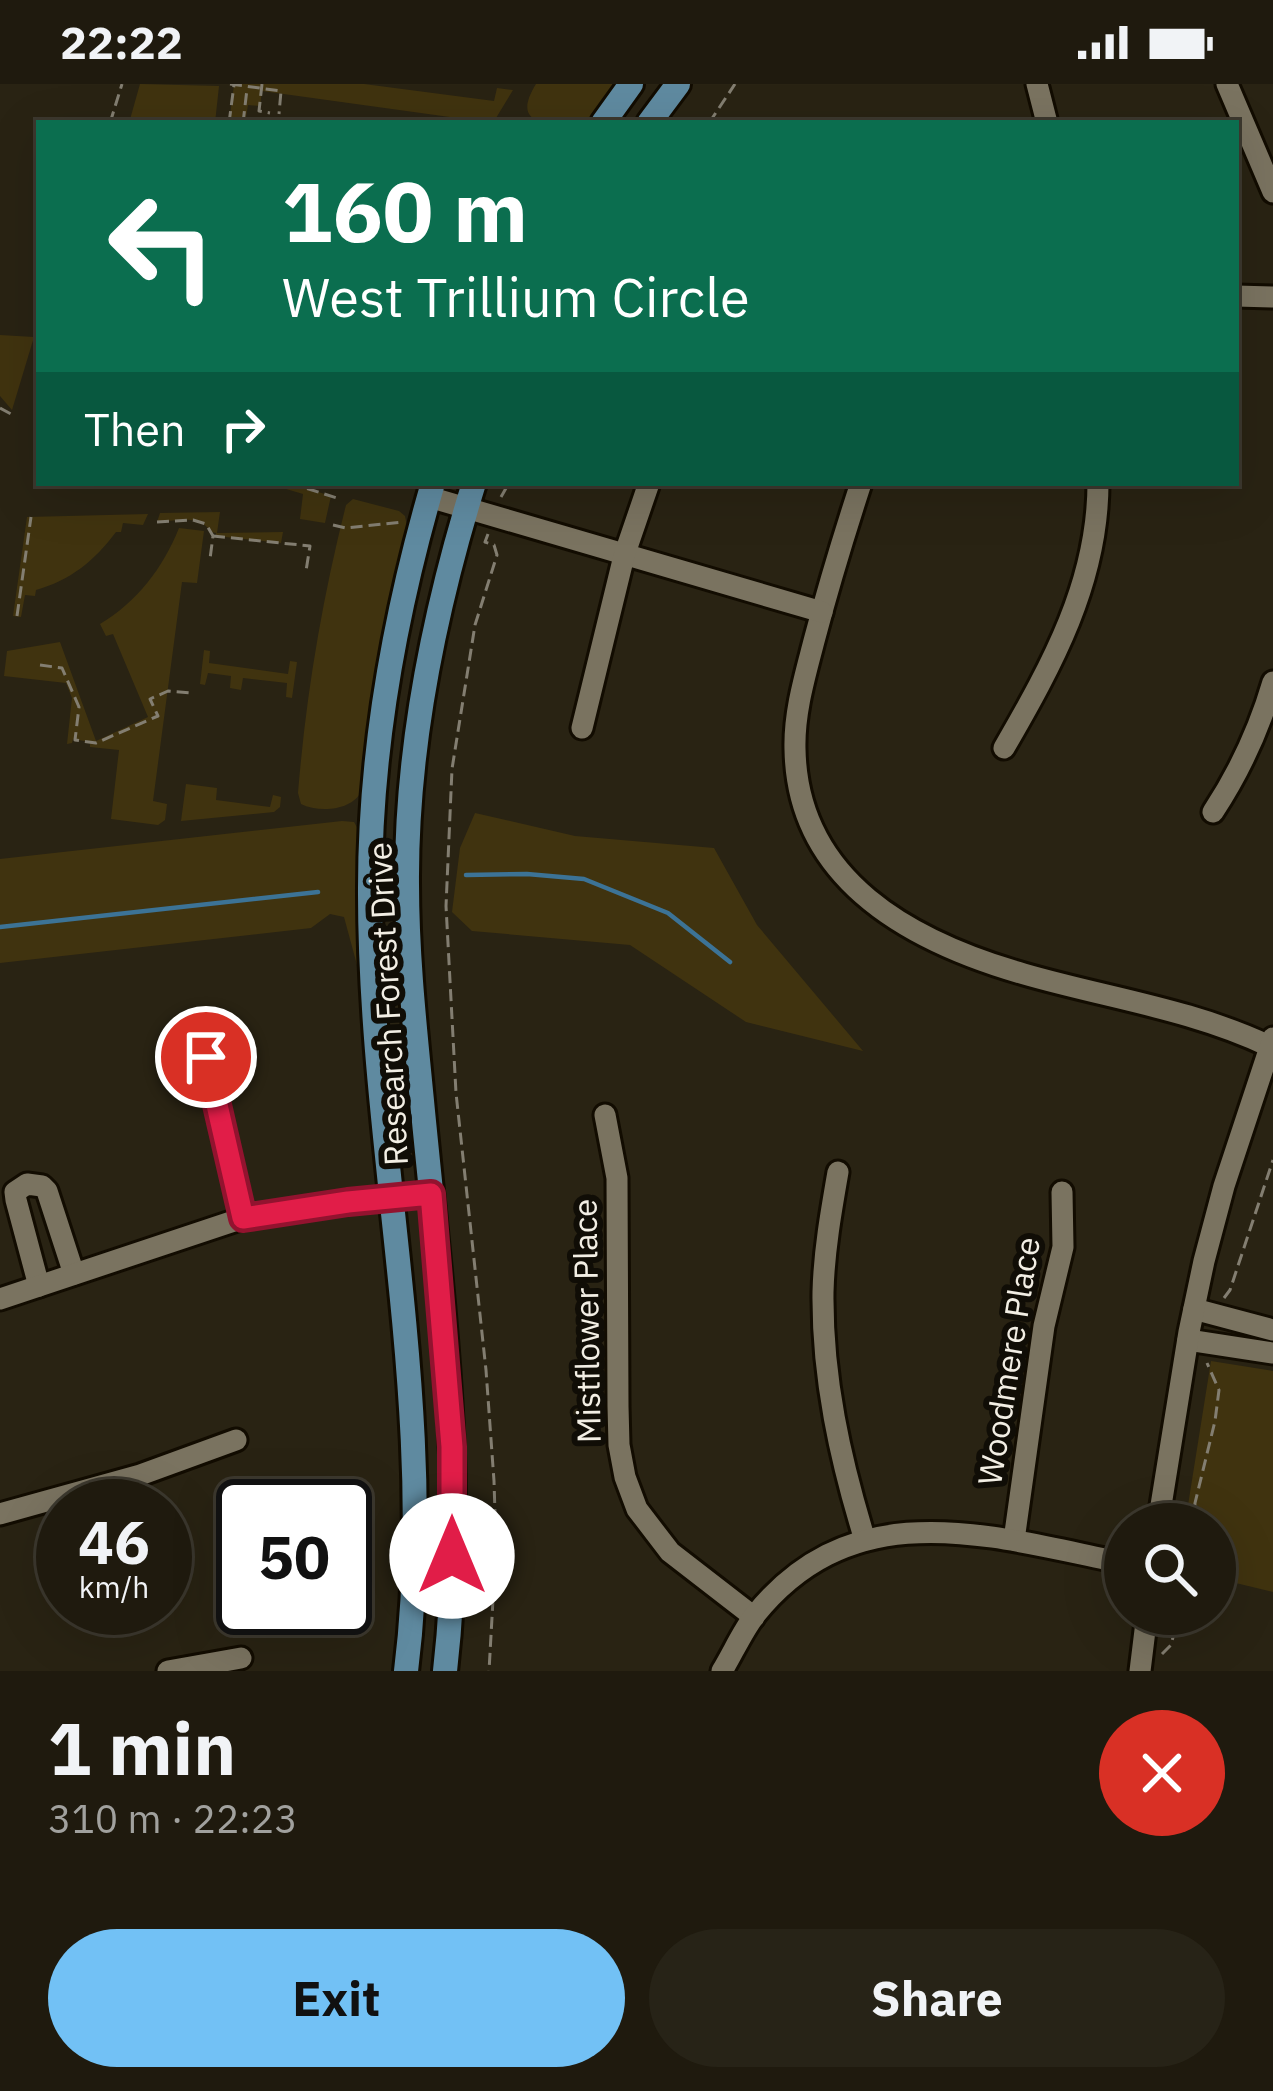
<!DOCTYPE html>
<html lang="en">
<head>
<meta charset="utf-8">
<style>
  body { margin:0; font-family:"IBM Plex Sans",sans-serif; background:#272317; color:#f1f3f6; height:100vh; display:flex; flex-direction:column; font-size:45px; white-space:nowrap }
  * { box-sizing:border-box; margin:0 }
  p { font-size:39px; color:#a1a19e }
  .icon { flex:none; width:66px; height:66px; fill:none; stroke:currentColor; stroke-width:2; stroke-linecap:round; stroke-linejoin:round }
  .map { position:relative; height:1587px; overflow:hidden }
  .side { display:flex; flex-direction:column; background:#1f1a0e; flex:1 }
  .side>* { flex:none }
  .guide { position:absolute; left:36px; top:36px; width:1203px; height:366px; border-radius:0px; box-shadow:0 12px 48px #0002,0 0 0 3px #3c382e; background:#0b6e4f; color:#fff; overflow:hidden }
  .buttons { position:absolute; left:1104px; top:1419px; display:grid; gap:24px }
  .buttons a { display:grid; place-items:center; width:132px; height:132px; border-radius:50%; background:#1f1a0e; box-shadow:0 12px 48px #0002,0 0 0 3px #3c382e; font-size:60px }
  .speed { position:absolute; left:36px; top:1395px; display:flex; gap:24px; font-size:60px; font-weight:700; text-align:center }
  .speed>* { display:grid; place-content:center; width:156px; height:156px; border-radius:50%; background:#1f1a0e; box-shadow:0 12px 48px #0002,0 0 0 3px #3c382e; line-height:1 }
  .speed small { font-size:30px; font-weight:400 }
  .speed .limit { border:6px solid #111; border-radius:18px; background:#fff; color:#111 }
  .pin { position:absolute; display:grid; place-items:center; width:102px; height:102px; color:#fff; margin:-51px; border:6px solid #fff; border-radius:50%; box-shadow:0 3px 12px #0007 }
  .me { position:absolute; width:132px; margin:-66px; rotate:0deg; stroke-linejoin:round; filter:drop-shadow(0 0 9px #0008) }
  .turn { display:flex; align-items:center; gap:42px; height:252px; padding:0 48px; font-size:54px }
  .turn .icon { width:156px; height:156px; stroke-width:2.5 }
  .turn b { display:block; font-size:84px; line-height:102px }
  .then { display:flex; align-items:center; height:114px; padding:0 48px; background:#0003; gap:24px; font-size:45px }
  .round { display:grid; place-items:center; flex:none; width:126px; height:126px; border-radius:63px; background:#272317 }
  .summary { display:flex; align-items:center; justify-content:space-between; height:204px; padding:0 48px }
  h1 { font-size:72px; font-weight:700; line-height:90px }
  .button { display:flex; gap:24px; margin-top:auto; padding:24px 48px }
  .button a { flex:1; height:138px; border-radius:72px; background:#72c1f5; color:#111; font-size:48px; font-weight:700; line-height:138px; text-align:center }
  .button a+a { background:#272317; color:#f1f3f6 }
  .status { display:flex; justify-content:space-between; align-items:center; height:84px; padding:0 60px; background:#1f1a0e; direction:ltr }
  .status svg { height:33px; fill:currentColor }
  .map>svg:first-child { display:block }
  .green { fill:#40330f }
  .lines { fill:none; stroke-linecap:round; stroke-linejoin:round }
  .stream { stroke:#3c7396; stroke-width:4.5 }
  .minor-casing { stroke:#120c01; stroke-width:27 }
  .major-casing { stroke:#120c01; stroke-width:30 }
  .path { stroke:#837e71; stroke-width:3; stroke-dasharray:12 6; stroke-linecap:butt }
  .minor { stroke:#7a7360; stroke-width:21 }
  .major { stroke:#5f8aa0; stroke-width:24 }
  .route-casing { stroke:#92132f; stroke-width:30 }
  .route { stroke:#e11d48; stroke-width:21 }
  .labels { text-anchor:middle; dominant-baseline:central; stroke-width:12; stroke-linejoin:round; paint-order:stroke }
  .street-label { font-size:33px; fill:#f2eee4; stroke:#100d06 }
</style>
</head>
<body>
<div class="status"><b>22:22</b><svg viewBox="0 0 49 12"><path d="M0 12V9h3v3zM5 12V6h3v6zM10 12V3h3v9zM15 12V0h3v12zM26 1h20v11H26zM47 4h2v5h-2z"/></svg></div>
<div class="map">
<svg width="1273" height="1587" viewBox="0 0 1273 1587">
  <rect width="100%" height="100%" fill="#292313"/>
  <g class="green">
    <path d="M140,0l79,2 -4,37h-86z"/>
    <path d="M232,0h132l130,17 3,-13 16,2 -20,33 -231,-32 -2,15 -12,-1 -3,18h-16l5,-38z"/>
    <path d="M536,0h78l-26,39c-31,0 -81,8 -52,-39z"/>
    <path d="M0,251l34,2 -22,73 -12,-14z"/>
    <path d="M266,399h24l41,13 -6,27 -25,-4 3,-25z"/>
    <path d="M353,415l46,12 6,5 2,10c-22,88 -37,175 -45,264 -9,21 -43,23 -61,14l-3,-11c8,-98 24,-193 48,-288z"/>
    <path d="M220,428l-3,21 66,-1 -2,11 -65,-7v-3l-5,-1c-11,-18 -35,-11 -54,-10l3,-9z"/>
    <path d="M148,430l-5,11 -20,-2 -2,9h-5c-22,29 -45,48 -80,58l-1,6 -10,-1 -4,22 -8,-1 14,-99z"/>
    <path d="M179,444l25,3 -7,52 -15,-1 -29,219 14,3 -2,16 -7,5 -47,-6 8,-69 -29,-3v-5l-17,-3 -1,4 -5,1 5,-46 -6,-15 -62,-7 3,-25 53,-9 36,99 52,-24 -35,-83 -7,2 -6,-12c37,-22 63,-56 79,-96z"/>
    <path d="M204,566l6,1 -1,12 79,11 2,-13 7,1 -5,36 -6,-1 1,-14 -44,-5 -2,12 -11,-2 1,-12 -23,-3 -3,12 -5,-1z"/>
    <path d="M186,700l31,4 -1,12 54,7 3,-12 8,2 -1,10 -6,5 -93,9z"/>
    <path d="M475,729l100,23 139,12 43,77 106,126 -117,-29 -116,-77 -158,-14 -20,-19 8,-64z"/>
    <path d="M342,737l12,1 5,9 1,145 -16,-59 -14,-3 -19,14 -311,35v-104z"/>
    <path d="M1211,1277l62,10v221l-58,-14v-54h-30z"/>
  </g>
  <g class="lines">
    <g class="stream">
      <path d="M466,791l61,-1 57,5 84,34 62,49"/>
      <path d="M0,843l318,-35"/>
    </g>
    <g class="minor-casing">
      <g id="minor">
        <path d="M1037,0l10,39"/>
        <path d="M1227,0l46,108"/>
        <path d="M1236,212l37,1"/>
        <path d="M861,399c-17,52 -33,105 -47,158 -9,35 -20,71 -19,108 2,132 117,193 229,225 83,24 167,35 245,72"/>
        <path d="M429,413l393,115"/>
        <path d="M582,644l42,-172 25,-73"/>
        <path d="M1004,664c48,-83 94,-166 94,-265"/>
        <path d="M1213,728c27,-41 46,-82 60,-130"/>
        <path d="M206,973l37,161"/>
        <path d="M605,1031l12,63 1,228 1,39 6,32 12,32 33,43 84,65"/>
        <path d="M838,1088c-7,40 -14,80 -15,120 -1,85 17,167 42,248"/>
        <path d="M39,1202l-23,-86 -1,-8 12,-8 15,2 5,5 27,83"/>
        <path d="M0,1215l243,-81 105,-16 83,-8"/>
        <path d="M1194,1225l79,21"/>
        <path d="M1188,1256l85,13"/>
        <path d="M0,1430l140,-39 96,-35"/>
        <path d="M1158,1440l31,-192 15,-71 20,-75 49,-148"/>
        <path d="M1014,1456l30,-214 19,-79 -1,-55"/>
        <path d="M168,1587l73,-13"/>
        <path d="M722,1587c11,-18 20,-39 33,-56 101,-125 237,-78 370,-52"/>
        <path d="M1140,1587l7,-57"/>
      </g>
    </g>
    <g class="major-casing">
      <g id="major">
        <path d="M603,39l28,-39"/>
        <path d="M649,39l29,-39"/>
        <path d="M406,1587c33,-262 -37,-521 -36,-783 0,-137 25,-275 63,-405"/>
        <path d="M445,1587c22,-189 -5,-381 -23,-570 -7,-72 -15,-144 -15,-217 -1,-136 27,-272 67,-401"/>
      </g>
    </g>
    <g class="path">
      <path d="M230,0l51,7 -2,23"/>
      <path d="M262,0l-3,27 11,2"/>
      <path d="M110,39l12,-39"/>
      <path d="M229,39l5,-38"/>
      <path d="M243,39l4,-34"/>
      <path d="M709,39l26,-39"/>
      <path d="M38,322l1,1"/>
      <path d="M0,324l11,6"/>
      <path d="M290,399l50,16"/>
      <path d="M501,413l8,-14"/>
      <path d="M157,438l36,-2 13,4 7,12 -3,23"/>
      <path d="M333,441l13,3 56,-6"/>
      <path d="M488,450l-3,8 9,3 3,10 -22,70 -23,144 -6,137 10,187 30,277 8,111 2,65 -7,125"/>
      <path d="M213,452l97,10 -4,25"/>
      <path d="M17,532l14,-99"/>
      <path d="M40,581l22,3 17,39 -4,33 21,3 62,-27 -8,-17 18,-8 24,2"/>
      <path d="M1224,1214l6,-8 43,-130"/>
      <path d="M1194,1440l1,-21 20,-82 4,-31 -12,-27"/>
      <path d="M1162,1570l9,-9 8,-31"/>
    </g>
    <use href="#minor" class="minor"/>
    <use href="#major" class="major"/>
  </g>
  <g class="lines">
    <g class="route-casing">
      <path id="route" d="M206,973l37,161 105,-16 83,-8 21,253v109"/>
    </g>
    <use href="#route" class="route"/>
  </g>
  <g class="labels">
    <g class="street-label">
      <text transform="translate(387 920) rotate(-93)">Research Forest Drive</text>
      <text transform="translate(586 1237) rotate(-91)">Mistflower Place</text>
      <text transform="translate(1008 1277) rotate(-81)">Woodmere Place</text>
    </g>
  </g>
</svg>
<div class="buttons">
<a><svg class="icon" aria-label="search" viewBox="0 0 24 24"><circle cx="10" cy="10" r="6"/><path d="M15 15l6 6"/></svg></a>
</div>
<div class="speed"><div>46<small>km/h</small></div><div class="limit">50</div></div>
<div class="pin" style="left:206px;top:973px;background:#d93025"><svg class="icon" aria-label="arrive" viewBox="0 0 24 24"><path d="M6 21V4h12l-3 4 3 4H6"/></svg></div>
<svg class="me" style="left:452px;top:1472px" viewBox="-20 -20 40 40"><circle r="19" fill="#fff"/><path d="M0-13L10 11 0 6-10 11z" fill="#e11d48"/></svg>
<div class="guide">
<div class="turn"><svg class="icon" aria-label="left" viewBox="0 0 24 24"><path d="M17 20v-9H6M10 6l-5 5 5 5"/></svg><div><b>160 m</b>West Trillium Circle</div></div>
<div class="then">Then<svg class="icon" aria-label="right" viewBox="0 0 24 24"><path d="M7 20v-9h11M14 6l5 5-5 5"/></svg></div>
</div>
</div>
<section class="side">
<div class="summary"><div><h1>1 min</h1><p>310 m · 22:23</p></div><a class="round" style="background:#d93025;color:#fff"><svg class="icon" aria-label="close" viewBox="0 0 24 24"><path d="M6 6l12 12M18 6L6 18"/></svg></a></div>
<div class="button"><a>Exit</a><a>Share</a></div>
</section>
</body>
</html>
